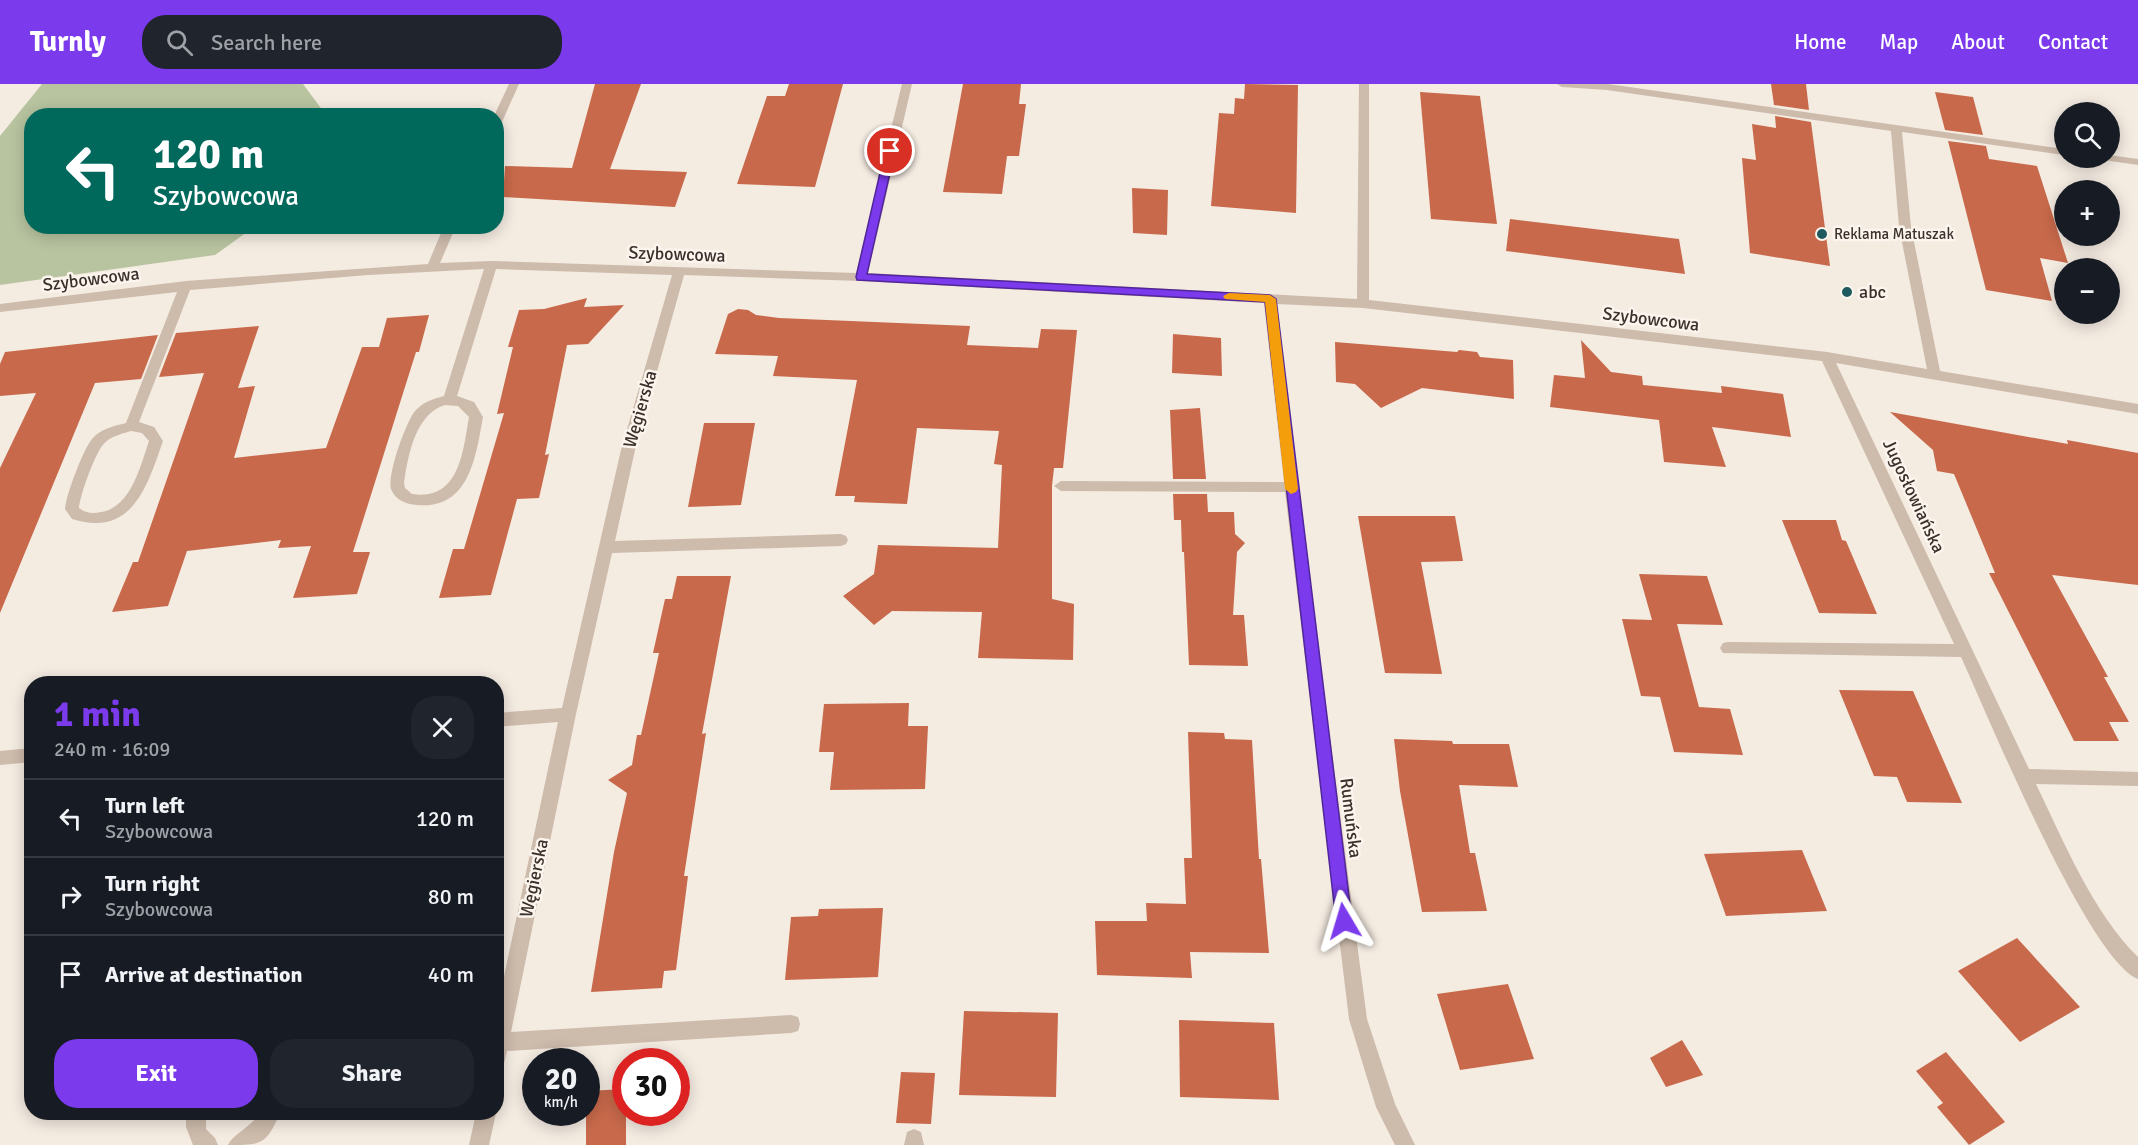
<!DOCTYPE html>
<html lang="en">
<head>
<meta charset="utf-8">
<style>
  body { margin:0; font-family:Signika,sans-serif; background:#20242c; color:#f1f3f6; height:100vh; display:flex; flex-direction:column; font-size:22px; white-space:nowrap }
  * { box-sizing:border-box; margin:0 }
  p { font-size:20px; color:#9ea1a6 }
  .icon { flex:none; width:33px; height:33px; fill:none; stroke:currentColor; stroke-width:2; stroke-linecap:round; stroke-linejoin:round }
  .map { position:relative; flex:1; overflow:hidden }
  .panel { position:absolute; left:24px; top:592px; width:480px; height:444px; display:flex; flex-direction:column; background:#171b24; border-radius:24px; box-shadow:0 3px 15px #0003 }
  .panel>* { flex:none }
  .hud { position:absolute; left:24px; top:24px; width:480px; height:126px; border-radius:24px; box-shadow:0 3px 15px #0003; background:#00695c; color:#fff; overflow:hidden }
  .controls { position:absolute; left:2054px; top:18px; display:grid; gap:12px }
  .controls a { display:grid; place-items:center; width:66px; height:66px; border-radius:50%; background:#171b24; box-shadow:0 3px 15px #0003; font-size:30px }
  .speed { position:absolute; left:522px; top:964px; display:flex; gap:12px; font-size:30px; font-weight:700; text-align:center }
  .speed>* { display:grid; place-content:center; width:78px; height:78px; border-radius:50%; background:#171b24; box-shadow:0 3px 15px #0003; line-height:1 }
  .speed small { font-size:15px; font-weight:400 }
  .speed .limit { border:9px solid #d22; background:#fff; color:#111 }
  .pin { position:absolute; display:grid; place-items:center; width:51px; height:51px; color:#fff; margin:-26px; border:3px solid #fff; border-radius:50%; box-shadow:0 2px 6px #0007 }
  .me { position:absolute; width:66px; margin:-33px; rotate:353deg; stroke-linejoin:round; filter:drop-shadow(0 0 4px #0008) }
  .turn { display:flex; align-items:center; gap:21px; height:126px; padding:0 30px; font-size:27px }
  .turn .icon { width:78px; height:78px; stroke-width:2.5 }
  .turn b { display:block; font-size:42px; line-height:51px }
  .round { display:grid; place-items:center; flex:none; width:63px; height:63px; border-radius:24px; background:#20242c }
  .summary { display:flex; align-items:center; justify-content:space-between; height:102px; padding:0 30px }
  h1 { font-size:36px; font-weight:800; line-height:45px; color:#7c3aed }
  .button { display:flex; gap:12px; margin-top:auto; padding:12px 30px }
  .button a { flex:1; height:69px; border-radius:24px; background:#7c3aed; color:#fff; font-size:24px; font-weight:800; line-height:69px; text-align:center }
  .button a+a { background:#20242c; color:#f1f3f6 }
  ul { padding:0; list-style:none }
  li { display:flex; align-items:center; gap:18px; height:78px; padding:0 30px; border-top:2px solid #363941 }
  li div { flex:1 }
  li b { display:block; font-size:22px }
  li em { font-style:normal }
  header { display:flex; align-items:center; gap:36px; box-sizing:border-box; height:84px; padding:0 30px; background:#7c3aed; color:#fff }
  header strong { font-size:28px }
  nav { display:flex; gap:33px; margin-inline-start:auto; font-size:21px }
  .search { width:420px; height:54px; background:#20242c; display:flex; align-items:center; gap:15px; box-sizing:border-box; padding:0 21px; border-radius:24px; color:#9ea1a6; font-size:22px }
  .map>svg:first-child { display:block }
  .green { fill:#b8c4a0 }
  .building { fill:#c8694b }
  .lines { fill:none; stroke-linecap:round; stroke-linejoin:round }
  .minor { fill:#cdbbac; fill-rule:evenodd }
  .route { fill:#7c3aed; stroke:#51269a; stroke-width:1.5 }
  .slow { fill:#f59e0b }
  .poi-dot { fill:#1f5a5e; stroke:#fbf5ee; stroke-width:2 }
  .labels { text-anchor:middle; dominant-baseline:central; stroke-width:5; stroke-linejoin:round; paint-order:stroke }
  .far-poi-label { font-size:15px; fill:#3b302b; stroke:#fbf5ee; text-anchor:start }
  .street-label { font-size:18px; fill:#3b302b; stroke:#fbf5ee }
  .poi-label { font-size:18px; fill:#3b302b; stroke:#fbf5ee; text-anchor:start }
</style>
</head>
<body>
<header>
<strong>Turnly</strong>
<div class="search"><svg class="icon" aria-label="search" viewBox="0 0 24 24"><circle cx="10" cy="10" r="6"/><path d="M15 15l6 6"/></svg>Search here</div>
<nav><a>Home</a><a>Map</a><a>About</a><a>Contact</a></nav>
</header>
<div class="map">
<svg width="2138" height="1061" viewBox="0 0 2138 1061">
  <rect width="100%" height="100%" fill="#f4ebe1"/>
  <path class="green" d="M42,0h261l23,31 -294,1v110l222,1 -39,28 -215,30v-149z"/>
  <g class="building">
    <path d="M595,0h46l-31,85 77,3 -12,35 -172,-10 2,-31 67,2z"/>
    <path d="M789,0h54l-28,103 -78,-3 30,-88h18z"/>
    <path d="M963,0h58l-2,20h7l-7,52h-12l-5,38 -59,-2z"/>
    <path d="M1245,0l53,1 -2,128 -85,-7 8,-93 15,1 1,-16 9,1z"/>
    <path d="M1771,0h35l3,26 -35,-5z"/>
    <path d="M1420,8l60,4 17,128 -66,-5z"/>
    <path d="M1935,8l38,5 10,38 -38,-5z"/>
    <path d="M1775,32l36,6 19,144 -80,-13 -8,-95 14,2 -4,-36 24,4z"/>
    <path d="M1948,57l38,5 3,13 48,7 31,97 -28,-5 12,43 -66,-11z"/>
    <path d="M1132,104l36,2 -1,45 -34,-2z"/>
    <path d="M1510,135l169,20 6,35 -179,-23z"/>
    <path d="M587,214l-3,9 40,-2 -36,39 -21,1 -22,110 4,-1 -10,44 -22,1 -26,96 -52,3 14,-49h11l40,-136 -7,1 16,-67h-5l11,-37 25,-1z"/>
    <path d="M738,225l10,1 8,5 23,3 191,8 -3,19 71,3 3,-19 36,1 -14,138h-9l-2,18v113l22,5 -1,56 -95,-2 4,-46 -90,-1 -18,14 -31,-29 31,-22 4,-29 120,3 4,-83 -8,-1 5,-33 -82,-3 -10,76 -53,-2 1,-6h-20l22,-116 -84,-4 5,-20 -63,-2 13,-40z"/>
    <path d="M429,231l-10,37h-3l-63,200h17l-13,42 -64,4 18,-52 -33,2 3,-8 -94,11 -19,55 -56,6 21,-50h5l66,-189 -45,4 17,-44 83,-7 -21,62 17,-2 -21,72 92,-10 36,-101h17l8,-29z"/>
    <path d="M1173,250l48,4 1,38 -50,-3z"/>
    <path d="M158,251l-17,44 -46,4 -95,230v-145l36,-75 -36,3v-32l5,-12z"/>
    <path d="M1581,256l30,32 31,4 1,9 79,8 -1,-7 62,8 8,43 -79,-10 14,40 -62,-5 -5,-42 -109,-13 4,-32 31,3z"/>
    <path d="M1335,258l122,10 2,-2 18,2 3,5 33,3 1,39 -92,-11 -41,20 -26,-24 -19,-2z"/>
    <path d="M1200,324l6,71h-33l-3,-69z"/>
    <path d="M1890,328l178,32 -1,-4 71,13v132l-86,-10 56,102h-4l25,45h-20l10,19h-45l-85,-168h6l-41,-99 -17,-3 -4,-21z"/>
    <path d="M704,339h51l-14,82 -53,2z"/>
    <path d="M1173,410h34l1,18h26l1,22 10,9 -8,9 -4,63h11l4,51 -59,-1 -5,-113h-2l-1,-32h-7z"/>
    <path d="M1358,432h97l8,45 -42,1 21,112 -57,-1z"/>
    <path d="M1782,436h54l6,20 4,1 31,73 -58,-1z"/>
    <path d="M1639,490l68,2 16,49 -46,-1 22,83 31,2 13,46 -69,-3 -14,-55 -19,-1 -19,-77 30,1z"/>
    <path d="M677,492h54l-29,158 4,-1 -22,143h4l-12,94 -12,1 -2,17 -71,4 23,-140 13,-59 -19,-13 24,-15 5,-30h4l18,-82h-6l12,-54h7z"/>
    <path d="M1839,606l74,1 49,112 -55,-1 -10,-25 -23,-1z"/>
    <path d="M909,619l-1,23h20l-3,63 -95,1 4,-38h-15l5,-48z"/>
    <path d="M1188,648l36,1 1,6 27,1 7,119h2l8,94 -79,-1 2,26 -95,-3 -2,-54h52l-1,-18 40,1 -2,-46h8z"/>
    <path d="M1394,655l58,2 1,3h56l9,43 -59,-2 11,68h5l12,58 -65,1 -22,-121z"/>
    <path d="M1802,766l25,61 -101,5 -22,-62z"/>
    <path d="M883,824l-5,69 -93,3 6,-63 27,-1 1,-7z"/>
    <path d="M2017,854l63,69 -60,35 -62,-71z"/>
    <path d="M1508,900l26,75 -74,11 -23,-76z"/>
    <path d="M964,927l94,2 -2,84 -97,-2z"/>
    <path d="M1179,936l95,3 5,77 -99,-3z"/>
    <path d="M1682,956l21,35 -37,12 -16,-29z"/>
    <path d="M1946,968l59,70 -36,23 -32,-38 6,-4 -27,-32z"/>
    <path d="M901,988l34,1 -4,51 -35,-1z"/>
    <path d="M626,1005v56h-40v-54z"/>
  </g>
  <g class="lines">
    <g class="minor">
      <path d="M509,0h10l-18,40 -5,3v-11h-2z"/>
      <path d="M902,0h10l-44,189 489,26 2,-215h10v216l458,52 100,17 -28,-142 -8,-96 -284,-41 -45,-3 -5,-3h51l456,65v6l-162,-23 9,95 29,144 198,33v10l-302,-51 193,406 109,3v14l-102,-2c27,56 57,129 102,173v22c-50,-20 -150,-263 -177,-322l-238,-4 -3,-5 3,-5 5,-1 226,2 -132,-283 -459,-53 -86,-4 28,244 62,471 28,85 20,41h-20l-19,-38 -27,-88 -64,-527 -224,-1 -7,-5 7,-5 223,1 -20,-179 -403,-22 -177,-6 -49,175 -20,91 226,-7 5,2 2,4 -2,4 -5,2 -229,7 -36,161 -65,318 280,-17 7,2 2,7 -2,7 -7,2 -284,18 -4,17 -7,2v-56l62,-292 -62,5v-14l66,-5 59,-258 51,-175 -176,-6 -39,127 17,6 9,15c-7,38 -13,93 -66,88 -11,-1 -22,-5 -26,-16 -4,-15 15,-67 24,-78 8,-9 18,-12 29,-15l40,-127 -116,6 -178,15 -51,132 15,5 9,14c-16,46 -31,97 -91,78l-7,-10c1,-14 18,-59 27,-70 8,-10 22,-13 34,-16l51,-131 -177,20v-8l186,-23 242,-17 16,-38h12l-16,37 51,-2 365,12zM445,321l13,1 11,11c-6,34 -9,84 -57,77l-7,-6 -1,-5c4,-27 11,-69 41,-78zM131,347l11,2 7,8c-8,23 -18,67 -48,71 -8,2 -16,1 -22,-4 1,-13 15,-51 23,-62 6,-9 19,-12 29,-15z"/>
      <path d="M2109,71l29,4v6l-34,-5 -1,-2h6z"/>
      <path d="M32,664v14l-32,3v-14z"/>
      <path d="M186,1029h20v16l9,9 3,7h-25l-7,-18z"/>
      <path d="M260,1029h20c-14,32 -18,32 -52,32 5,-11 23,-18 32,-32z"/>
      <path d="M476,1029h20l-7,32h-20z"/>
      <path d="M914,1045l7,3 3,13h-20l3,-13z"/>
    </g>
  </g>
  <path class="route" d="M890,64l5,3 -28,123 403,21 6,4 76,622 -2,5 -6,2 -5,-2 -3,-5 -71,-619 -408,-22 -1,-3 29,-126z"/>
  <path class="slow" d="M1229,209l41,2 6,4 22,190 -2,3 -5,2 -6,-5 -20,-187 -40,-3 -2,-3z"/>
  <g class="poi-dot">
    <circle cx="1822" cy="150" r="6"/>
    <circle cx="1847" cy="208" r="6"/>
  </g>
  <g class="labels">
    <g class="far-poi-label">
      <text x="1834" y="150">Reklama Matuszak</text>
    </g>
    <g class="street-label">
      <text transform="translate(677 170) rotate(2)">Szybowcowa</text>
      <text transform="translate(91 195) rotate(-7)">Szybowcowa</text>
      <text transform="translate(1651 235) rotate(7)">Szybowcowa</text>
      <text transform="translate(640 325) rotate(-74)">Węgierska</text>
      <text transform="translate(1914 412) rotate(65)">Jugosłowiańska</text>
      <text transform="translate(1351 734) rotate(83)">Rumuńska</text>
      <text transform="translate(534 794) rotate(-78)">Węgierska</text>
    </g>
    <g class="poi-label">
      <text x="1859" y="208">abc</text>
    </g>
  </g>
</svg>
<div class="controls">
<a><svg class="icon" aria-label="search" viewBox="0 0 24 24"><circle cx="10" cy="10" r="6"/><path d="M15 15l6 6"/></svg></a>
<a>+</a>
<a>−</a>
</div>
<div class="speed"><div>20<small>km/h</small></div><div class="limit">30</div></div>
<div class="pin" style="left:890px;top:67px;background:#d93025"><svg class="icon" aria-label="arrive" viewBox="0 0 24 24"><path d="M6 21V4h12l-3 4 3 4H6"/></svg></div>
<svg class="me" style="left:1344px;top:837px" viewBox="-20 -20 40 40"><path d="M0-17L14 15 0 8-14 15z" fill="#7c3aed" stroke="#fff" stroke-width="4"/></svg>
<div class="hud">
<div class="turn"><svg class="icon" aria-label="left" viewBox="0 0 24 24"><path d="M17 20v-9H6M10 6l-5 5 5 5"/></svg><div><b>120 m</b>Szybowcowa</div></div>
</div>
<section class="panel">
<div class="summary"><div><h1>1 min</h1><p>240 m · 16:09</p></div><a class="round"><svg class="icon" aria-label="close" viewBox="0 0 24 24"><path d="M6 6l12 12M18 6L6 18"/></svg></a></div>
<ul>
<li><svg class="icon" aria-label="left" viewBox="0 0 24 24"><path d="M17 20v-9H6M10 6l-5 5 5 5"/></svg><div><b>Turn left</b><p>Szybowcowa</p></div><em>120 m</em></li>
<li><svg class="icon" aria-label="right" viewBox="0 0 24 24"><path d="M7 20v-9h11M14 6l5 5-5 5"/></svg><div><b>Turn right</b><p>Szybowcowa</p></div><em>80 m</em></li>
<li><svg class="icon" aria-label="arrive" viewBox="0 0 24 24"><path d="M6 21V4h12l-3 4 3 4H6"/></svg><div><b>Arrive at destination</b></div><em>40 m</em></li>
</ul>
<div class="button"><a>Exit</a><a>Share</a></div>
</section>
</div>
</body>
</html>
